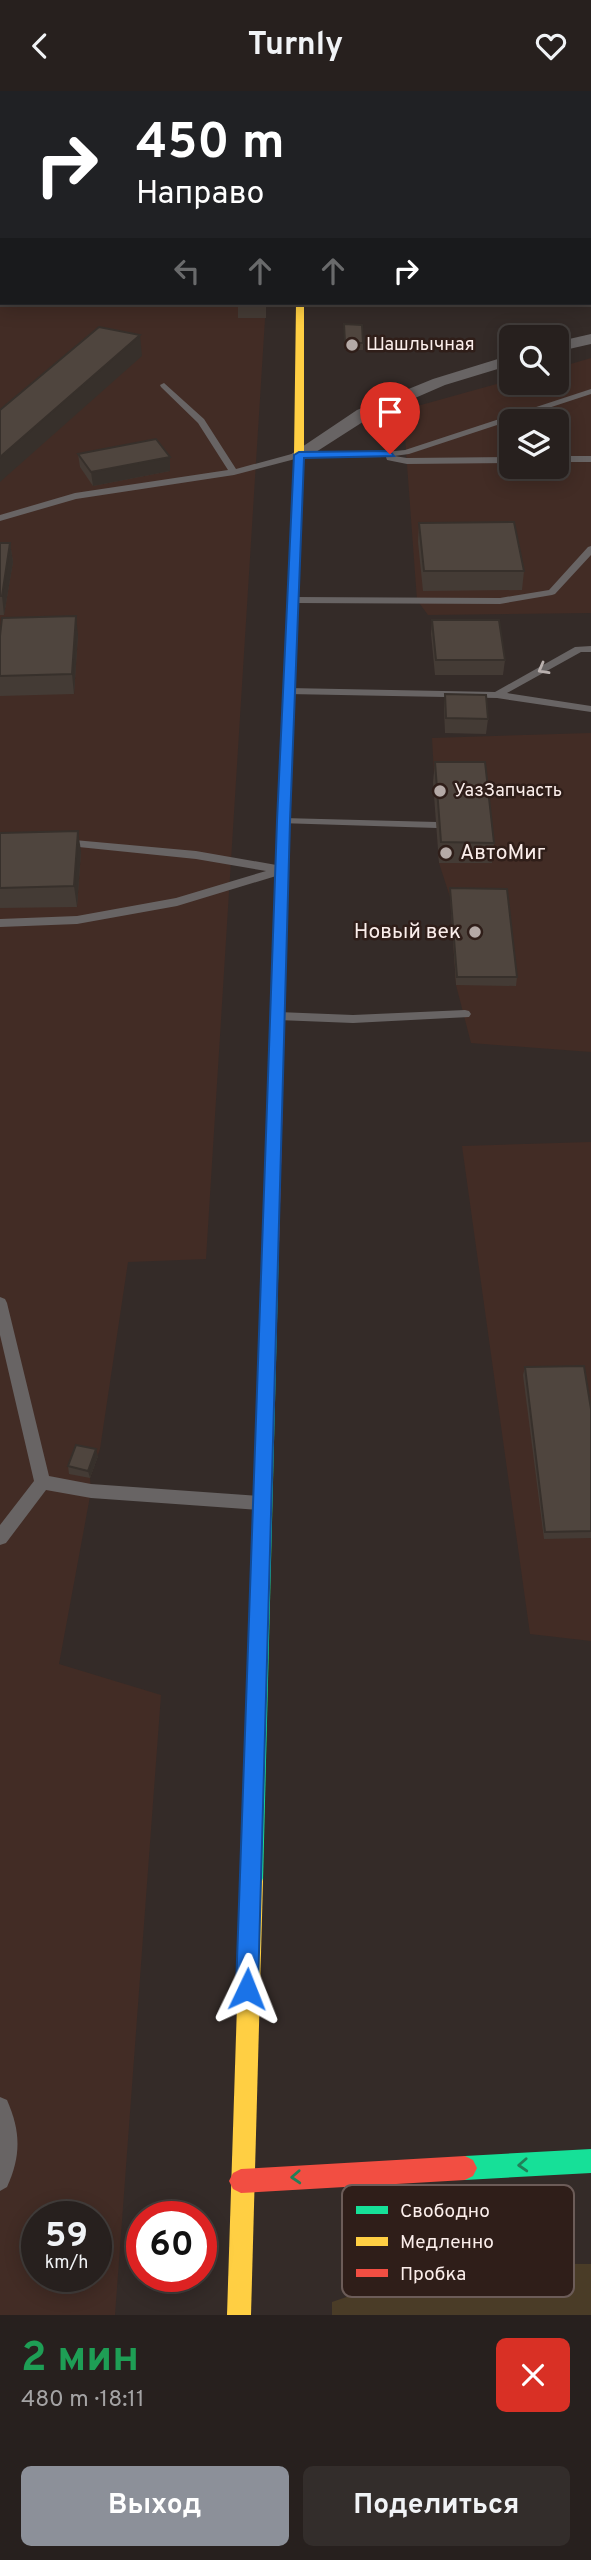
<!DOCTYPE html>
<html lang="ru">
<head>
<meta charset="utf-8">
<style>
  body { margin:0; font-family:Overpass,sans-serif; background:#332d2b; color:#f1f3f6; height:100vh; display:flex; flex-direction:column; font-size:26px; white-space:nowrap }
  * { box-sizing:border-box; margin:0 }
  p { font-size:23px; color:#a4a3a4 }
  .icon { flex:none; width:38px; height:38px; fill:none; stroke:currentColor; stroke-width:2; stroke-linecap:round; stroke-linejoin:round }
  .map { position:relative; height:2224px; overflow:hidden }
  .drawer { display:flex; flex-direction:column; background:#27201e; flex:1 }
  .drawer>* { flex:none }
  .top-card { position:absolute; left:0px; top:0px; width:592px; height:214px; box-shadow:0 4px 18px #0003,0 0 0 2px #433e3c; background:#202124; color:#fff; overflow:hidden }
  .tools { position:absolute; left:499px; top:234px; display:grid; gap:14px }
  .tools a { display:grid; place-items:center; width:70px; height:70px; border-radius:10px; background:#27201e; box-shadow:0 4px 18px #0003,0 0 0 2px #433e3c; font-size:35px }
  .speed { position:absolute; left:21px; top:2110px; display:flex; gap:14px; font-size:35px; font-weight:700; text-align:center }
  .speed>* { display:grid; place-content:center; width:91px; height:91px; border-radius:50%; background:#27201e; box-shadow:0 4px 18px #0003,0 0 0 2px #433e3c; line-height:1 }
  .speed small { font-size:18px; font-weight:400 }
  .speed .limit { border:10px solid #d22; background:#fff; color:#111 }
  .pin { position:absolute; display:grid; place-items:center; width:60px; height:60px; color:#fff; margin:-72px -30px; border-radius:50% 50% 50% 0; rotate:-45deg; box-shadow:0 0 7px #0007 }
  .pin .icon { rotate:45deg }
  .me { position:absolute; width:77px; margin:-38px; rotate:2deg; stroke-linejoin:round; filter:drop-shadow(0 0 5px #0008) }
  .turn { display:flex; align-items:center; gap:24px; height:147px; padding:0 21px; font-size:32px }
  .turn .icon { width:91px; height:91px; stroke-width:2.5 }
  .turn b { display:block; font-size:49px; line-height:60px }
  .lanes { display:flex; align-items:center; height:66px; padding:0 21px; background:#0003; justify-content:center; gap:35px; direction:ltr }
  .lanes .off { opacity:.35 }
  .round { display:grid; place-items:center; flex:none; width:74px; height:74px; border-radius:10px; background:#332d2b }
  .overview { display:flex; align-items:center; justify-content:space-between; height:119px; padding:0 21px }
  h1 { font-size:42px; font-weight:700; line-height:52px; color:#1e9e55 }
  .primary-button { display:flex; gap:14px; margin-top:auto; padding:14px 21px }
  .primary-button a { flex:1; height:80px; border-radius:10px; background:#8c9099; color:#fff; font-size:28px; font-weight:700; line-height:80px; text-align:center }
  .primary-button a+a { background:#332d2b; color:#f1f3f6 }
  header { display:flex; justify-content:space-between; align-items:center; height:91px; padding:0 21px; background:#27201e; font-size:32px; font-weight:700 }
  .map>svg:first-child { display:block }
  .built { fill:#422c25; fill-rule:evenodd }
  .green { fill:#4a3c27 }
  .lines { fill:none; stroke-linecap:round; stroke-linejoin:round }
  .lane { fill:#686464; fill-rule:evenodd }
  .street { fill:#686464; fill-rule:evenodd }
  .fast { fill:#16e098; fill-rule:evenodd }
  .slow { fill:#ffcf43; fill-rule:evenodd }
  .jam { fill:#f24e42; fill-rule:evenodd }
  .wall { fill:#443b35 }
  .shaded-wall { fill:#37302b }
  .building { fill:#4f453e; stroke:#37302b; stroke-width:2 }
  .oneway { stroke:#b9b0ae }
  .oneway2 { stroke:#227f58 }
  .route { fill:#1a73e8; stroke:#114b97; stroke-width:2 }
  .poi-dot { fill:#b5aaa7; stroke:#2f1e19; stroke-width:2.5 }
  .labels { text-anchor:middle; dominant-baseline:central; stroke-width:5; stroke-linejoin:round; paint-order:stroke }
  .far-poi-label { font-size:18px; fill:#fbeeeb; stroke:#2f1e19; text-anchor:start }
  .poi-label { font-size:21px; fill:#fbeeeb; stroke:#2f1e19; text-anchor:start }
  .key { fill:#2f1e19; stroke:#6c5c58; stroke-width:2 }
  .key-label { font-size:19px; fill:#fbeeeb }
</style>
</head>
<body>
<header><svg class="icon" aria-label="back" viewBox="0 0 24 24"><path d="M15 5l-7 7 7 7"/></svg>Turnly<svg class="icon" aria-label="heart" viewBox="0 0 24 24"><path d="M12 20l-8-8c-3-5 5-10 8-4 3-6 11-1 8 4z"/></svg></header>
<div class="map">
<svg width="591" height="2224" viewBox="0 0 591 2224">
  <rect width="100%" height="100%" fill="#342b28"/>
  <g class="built">
    <path d="M0,0l50,2h-48v210h264l-60,956 -78,3 -28,187 -10,29 1,13 -32,173 102,31 -46,620h-115zM37,2126h59v60h-59z"/>
    <path d="M591,267v255l-163,2 -11,-15 -14,-190 108,-30v3h45l1,-15zM511,331h45v45h-45z"/>
    <path d="M591,642v319l-120,-9 -15,-58 -6,-88 -11,-34 -7,-125z"/>
    <path d="M591,1051v499l-61,-7 -68,-488z"/>
  </g>
  <path class="green" d="M445,2172l146,1v51h-259v-13z"/>
  <g class="lines">
    <g class="lane">
      <path d="M3,0h15l-17,3z"/>
      <rect x="0" y="77" width="2" height="4"/>
      <rect x="0" y="123" width="2" height="4"/>
      <path d="M164,292l40,36 32,50 63,-17 75,1 31,-3 186,-61v5l-182,60 -15,2 13,2 104,-1v6l-104,1 -20,-4 -1,-3 -87,1 -65,17 -158,24 -76,22v-6l75,-22 153,-23 -30,-47 -37,-36 -1,-2z"/>
      <rect x="556" y="365" width="35" height="6"/>
      <path d="M591,455v9l-36,39 -3,1 -52,9 -206,-1 -5,-3 5,-3 206,1 49,-8 39,-43z"/>
      <path d="M591,555v6h-10l-74,41 84,13v6l-94,-14 -209,-4 -5,-3 5,-3 207,4 80,-45z"/>
      <path d="M283,727l154,4 6,3 -6,3 -158,-5 -2,-2z"/>
      <path d="M63,748l133,12 86,15 6,4 -2,3 -109,33 -100,18 -77,3v-8l77,-3 99,-18 90,-27 -70,-12 -137,-14v-4z"/>
      <path d="M465,919l4,1 2,3 -2,3 -116,6 -75,-3 -6,-4 6,-4 75,3z"/>
      <path d="M0,1206l5,2 2,4 42,173 42,8 169,12 6,2 2,5 -2,5 -6,2 -169,-12 -45,-8 -40,53 -6,2v-20l34,-44 -34,-146z"/>
      <path d="M0,2006l7,3c14,32 14,56 0,87l-7,4z"/>
    </g>
    <g class="street">
      <path d="M591,243v10l-35,8v-10z"/>
      <path d="M511,264v10l-66,20 -76,33 -64,41 -6,1 -9,-5 67,-45 76,-31z"/>
    </g>
    <g class="fast">
      <path d="M271,1147l6,2 2,4 -16,637 -3,8 -8,3 -8,-3 -3,-8 22,-637 2,-4z"/>
      <path d="M591,2058v24l-126,7 -8,-4 -4,-8 4,-8 8,-4z"/>
    </g>
    <g class="slow">
      <path d="M106,0h8l1,2h-8z"/>
      <path d="M296,212h8v152l-13,321 -6,4 -6,-4 15,-321z"/>
      <path d="M252,1779l8,3 3,8 -12,434h-24l14,-434 3,-8z"/>
    </g>
    <g class="jam">
      <path d="M285,681l6,4 -12,468 -2,4h-12l-2,-4 16,-468z"/>
      <path d="M465,2065l8,4 4,8 -4,8 -8,4 -224,13 -8,-4 -4,-8 4,-8 8,-4z"/>
    </g>
  </g>
  <g class="wall">
    <rect x="0" y="43" width="2" height="27"/>
    <rect x="238" y="212" width="28" height="15"/>
    <path d="M344,233l19,19v7h-18z"/>
    <path d="M78,363l92,17 -77,15 -13,-19z"/>
    <path d="M419,432l105,48 -2,19 -99,1 -5,-49z"/>
    <path d="M0,452h10l3,19 -9,53h-4z"/>
    <path d="M432,529l73,40 -2,15h-68l-4,-41z"/>
    <path d="M78,544l-4,59 -74,2v-60z"/>
    <path d="M445,603l43,25 -2,15 -41,-1 -1,-24z"/>
    <path d="M435,671l59,81 -2,20h-53l-6,-81z"/>
    <path d="M0,742l81,18 -4,56 -77,1z"/>
    <path d="M450,797l67,89 -1,9 -60,-1 -6,-89z"/>
    <path d="M525,1276l66,42v129l-47,1 -21,-164z"/>
    <path d="M98,1365l-8,22 -21,-4 -1,-8z"/>
  </g>
  <g class="shaded-wall">
    <path d="M140,244l2,21 -142,126v-25z"/>
    <path d="M170,366v14l-77,15 -2,-14z"/>
    <path d="M10,452l3,19 -9,53 -2,-19z"/>
    <path d="M76,525l2,19 -4,59 -2,-20z"/>
    <path d="M78,740l3,20 -4,56 -3,-21z"/>
    <path d="M96,1358l2,7 -8,22 -2,-7z"/>
  </g>
  <g class="building">
    <path d="M53,0h16l3,2h-29z"/>
    <rect x="0" y="43" width="2" height="11"/>
    <rect x="238" y="212" width="28" height="2"/>
    <path d="M344,233l18,1 1,18h-18z"/>
    <path d="M99,236l41,8 -140,122v-47z"/>
    <path d="M156,348l14,18 -79,15 -13,-18z"/>
    <path d="M514,431l10,49h-100l-5,-48z"/>
    <path d="M0,452h10l-8,53h-2z"/>
    <path d="M76,525l-4,58 -72,2v-40l2,-18z"/>
    <path d="M432,529h67l6,40h-69z"/>
    <path d="M445,603l41,1 2,24 -42,-1z"/>
    <path d="M435,671h50l9,81 -53,-1z"/>
    <path d="M78,740l-4,55 -74,2v-55z"/>
    <path d="M450,797l57,1 10,88h-60z"/>
    <path d="M584,1275l7,43v122l-46,1 -20,-165z"/>
    <path d="M76,1354l20,4 -8,22 -20,-5z"/>
  </g>
  <defs><path id="oneway-chevron" d="M-2-3.5L2.5 0L-2 3.5" fill="none" stroke-width="1.6" stroke-linecap="round" stroke-linejoin="round" transform="scale(1.75)"/></defs>
  <use class="oneway" href="#oneway-chevron" transform="translate(543 578) rotate(151)"/>
  <g class="oneway2">
    <use href="#oneway-chevron" transform="translate(523 2074) rotate(177)"/>
    <use href="#oneway-chevron" transform="translate(296 2086) rotate(177)"/>
  </g>
  <path class="route" d="M390,360l4,5 -90,2 -14,363 -32,1168 -3,8 -8,3 -8,-3 -3,-8 41,-1168 17,-366 5,-3z"/>
  <g class="poi-dot">
    <circle cx="352" cy="254" r="7"/>
    <circle cx="440" cy="700" r="7"/>
    <circle cx="446" cy="762" r="7"/>
    <circle cx="475" cy="841" r="7"/>
  </g>
  <g class="labels">
    <g class="far-poi-label">
      <text x="366" y="254">Шашлычная</text>
      <text x="454" y="700">УазЗапчасть</text>
    </g>
    <g class="poi-label">
      <text x="460" y="762">АвтоМиг</text>
      <text x="461" y="841" text-anchor="end">Новый век</text>
    </g>
  </g>
  <rect x="342" y="2094" width="232" height="112" rx="10" class="key"/>
  <rect x="356" y="2115" width="32" height="8" fill="#16e098"/>
  <rect x="356" y="2146" width="32" height="9" fill="#ffcf43"/>
  <rect x="356" y="2178" width="32" height="8" fill="#f24e42"/>
  <g class="key-label">
    <text x="400" y="2126">Свободно</text>
    <text x="400" y="2157">Медленно</text>
    <text x="400" y="2189">Пробка</text>
  </g>
</svg>
<div class="tools">
<a><svg class="icon" aria-label="search" viewBox="0 0 24 24"><circle cx="10" cy="10" r="6"/><path d="M15 15l6 6"/></svg></a>
<a><svg class="icon" aria-label="layers" viewBox="0 0 24 24"><path d="M12 4l9 5-9 5-9-5zM3 14l9 5 9-5"/></svg></a>
</div>
<div class="speed"><div>59<small>km/h</small></div><div class="limit">60</div></div>
<div class="pin" style="left:390px;top:363px;background:#d93025"><svg class="icon" aria-label="arrive" viewBox="0 0 24 24"><path d="M6 21V4h12l-3 4 3 4H6"/></svg></div>
<svg class="me" style="left:247px;top:1898px" viewBox="-20 -20 40 40"><path d="M0-17L14 15 0 8-14 15z" fill="#1a73e8" stroke="#fff" stroke-width="4"/></svg>
<div class="top-card">
<div class="turn"><svg class="icon" aria-label="right" viewBox="0 0 24 24"><path d="M7 20v-9h11M14 6l5 5-5 5"/></svg><div><b>450 m</b>Направо</div></div>
<div class="lanes"><svg class="icon off" aria-label="left" viewBox="0 0 24 24"><path d="M17 20v-9H6M10 6l-5 5 5 5"/></svg><svg class="icon off" aria-label="ahead" viewBox="0 0 24 24"><path d="M12 20V5M6 11l6-6 6 6"/></svg><svg class="icon off" aria-label="ahead" viewBox="0 0 24 24"><path d="M12 20V5M6 11l6-6 6 6"/></svg><svg class="icon" aria-label="right" viewBox="0 0 24 24"><path d="M7 20v-9h11M14 6l5 5-5 5"/></svg></div>
</div>
</div>
<section class="drawer">
<div class="overview"><div><h1>2 мин</h1><p>480 m · 18:11</p></div><a class="round" style="background:#d93025;color:#fff"><svg class="icon" aria-label="close" viewBox="0 0 24 24"><path d="M6 6l12 12M18 6L6 18"/></svg></a></div>
<div class="primary-button"><a>Выход</a><a>Поделиться</a></div>
</section>
</body>
</html>
